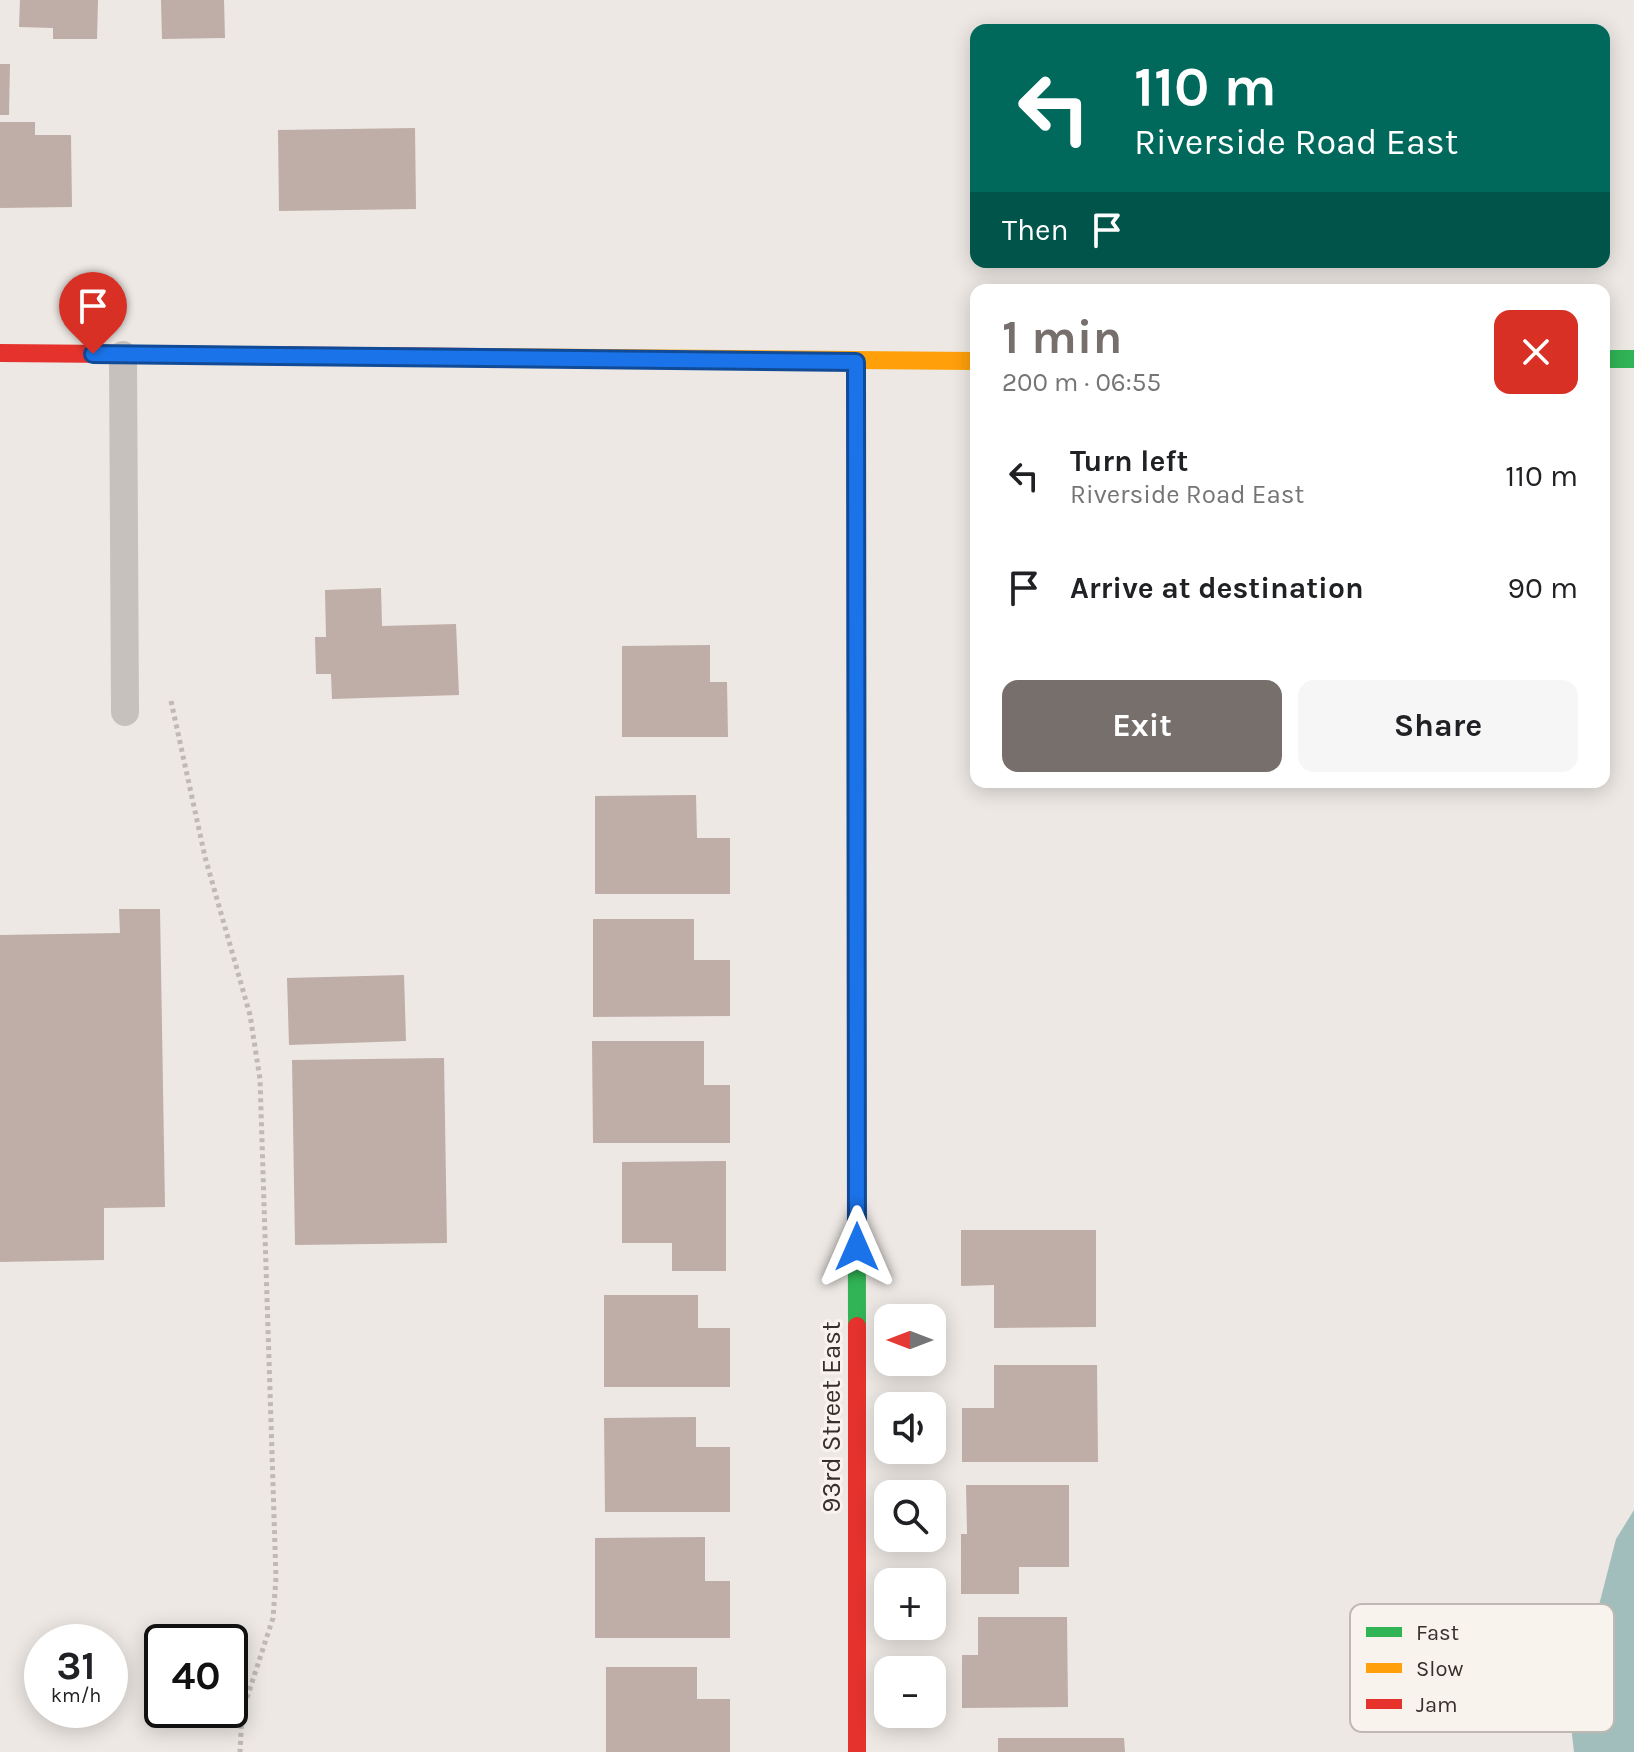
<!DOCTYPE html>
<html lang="en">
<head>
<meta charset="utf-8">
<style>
  body { margin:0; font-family:Karla,sans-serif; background:#f6f6f6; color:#202124; height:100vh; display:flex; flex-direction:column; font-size:30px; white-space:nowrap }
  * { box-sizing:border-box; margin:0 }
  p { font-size:26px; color:#757577 }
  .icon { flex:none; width:44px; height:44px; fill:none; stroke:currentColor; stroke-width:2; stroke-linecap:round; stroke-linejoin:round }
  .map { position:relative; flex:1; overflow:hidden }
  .side { position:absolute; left:970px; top:284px; width:640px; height:504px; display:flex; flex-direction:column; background:#fff; border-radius:16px; box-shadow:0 4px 20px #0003 }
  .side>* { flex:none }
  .banner { position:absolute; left:970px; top:24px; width:640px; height:244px; border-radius:16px; box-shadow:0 4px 20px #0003; background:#00695c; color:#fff; overflow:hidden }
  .needle { width:52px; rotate:270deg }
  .controls { position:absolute; left:874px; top:1304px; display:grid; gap:16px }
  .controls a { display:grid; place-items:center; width:72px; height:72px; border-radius:16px; background:#fff; box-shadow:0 4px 20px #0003; font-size:40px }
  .speed { position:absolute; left:24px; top:1624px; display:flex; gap:16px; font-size:40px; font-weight:700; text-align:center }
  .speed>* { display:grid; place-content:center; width:104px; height:104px; border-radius:50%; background:#fff; box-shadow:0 4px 20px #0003; line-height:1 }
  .speed small { font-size:20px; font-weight:400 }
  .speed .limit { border:4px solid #111; border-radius:12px; background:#fff; color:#111 }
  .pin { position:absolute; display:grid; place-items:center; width:68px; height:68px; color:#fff; margin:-82px -34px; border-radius:50% 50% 50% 0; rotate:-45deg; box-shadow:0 0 8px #0007 }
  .pin .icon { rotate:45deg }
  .me { position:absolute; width:88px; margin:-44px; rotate:0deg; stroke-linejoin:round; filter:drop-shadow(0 0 6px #0008) }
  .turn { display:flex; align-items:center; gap:28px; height:168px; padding:0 32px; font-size:36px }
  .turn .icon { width:104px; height:104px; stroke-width:2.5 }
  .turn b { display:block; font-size:56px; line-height:68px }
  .then { display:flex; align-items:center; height:76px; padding:0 32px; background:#0003; gap:16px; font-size:30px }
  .round { display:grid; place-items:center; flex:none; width:84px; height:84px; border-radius:16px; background:#f6f6f6 }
  .overview { display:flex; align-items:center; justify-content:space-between; height:136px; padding:0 32px }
  h1 { font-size:48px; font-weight:700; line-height:60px; color:#776f6c }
  .action { display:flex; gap:16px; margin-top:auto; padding:16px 32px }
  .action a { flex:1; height:92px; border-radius:16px; background:#776f6c; color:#fff; font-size:32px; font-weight:700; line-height:92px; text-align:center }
  .action a+a { background:#f6f6f6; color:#202124 }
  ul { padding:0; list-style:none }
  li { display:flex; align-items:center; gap:24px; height:112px; padding:0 32px }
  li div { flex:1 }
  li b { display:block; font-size:30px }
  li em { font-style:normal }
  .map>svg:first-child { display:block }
  .water { fill:#a1bebd }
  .building { fill:#bfada7 }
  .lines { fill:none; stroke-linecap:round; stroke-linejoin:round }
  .path { stroke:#c0b9b5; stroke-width:5; stroke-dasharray:4 4; stroke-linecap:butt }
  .lane { stroke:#c7c1bd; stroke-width:28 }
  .fast { stroke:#30b455; stroke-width:18 }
  .slow { stroke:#ff9f0a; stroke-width:18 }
  .jam { stroke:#e5322d; stroke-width:18 }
  .route-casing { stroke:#114b97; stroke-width:20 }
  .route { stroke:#1a73e8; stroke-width:14 }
  .labels { text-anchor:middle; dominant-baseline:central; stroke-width:6; stroke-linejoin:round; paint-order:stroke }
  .street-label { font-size:26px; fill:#382e2b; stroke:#f9f3ed }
  .key { fill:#f9f3ed; stroke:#bfb8b3; stroke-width:2 }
  .key-label { font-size:22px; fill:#382e2b }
</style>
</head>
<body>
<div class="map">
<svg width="1634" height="1752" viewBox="0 0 1634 1752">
  <rect width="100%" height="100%" fill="#ede8e4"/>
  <path class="water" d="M1634,1510v242h-60l-4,-34 46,-179z"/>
  <g class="building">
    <path d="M20,0h78l-1,39h-44v-11l-34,-1z"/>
    <path d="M161,0h63l1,38 -63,1z"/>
    <path d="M0,64h10l-1,51h-9z"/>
    <path d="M0,122h35v13h36l1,72 -72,1z"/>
    <path d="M415,128l1,81 -137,2 -1,-81z"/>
    <path d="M381,588l1,38 74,-2 3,71 -127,4 -1,-25h-15l-1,-37h11l-1,-47z"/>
    <path d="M710,645v37h17l1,55h-106v-91z"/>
    <path d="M696,795l1,43h33v56h-135v-98z"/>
    <path d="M119,909h41l5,298 -61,1v52l-104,2v-327l120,-2z"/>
    <path d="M593,919h101v41h36v56l-137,1z"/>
    <path d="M404,975l2,66 -117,4 -2,-67z"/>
    <path d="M592,1041h112v44h26v58h-137z"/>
    <path d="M444,1058l3,185 -152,2 -3,-185z"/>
    <path d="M726,1161v110h-54v-28h-50v-81z"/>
    <path d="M961,1230h135v97l-102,1v-43l-33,1z"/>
    <path d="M604,1295h94v33h32v59h-126z"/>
    <path d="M994,1365h103l1,97h-136v-54h32z"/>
    <path d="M696,1417v30h34v65h-125l-1,-94z"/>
    <path d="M966,1485h103v82h-50v27h-58v-60h6z"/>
    <path d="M705,1537v44h25v57h-135v-100z"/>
    <path d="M978,1617h89l1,90 -106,1v-53h16z"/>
    <path d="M606,1667h91v32h33v53h-124z"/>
    <path d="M998,1738h126l1,14h-127z"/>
  </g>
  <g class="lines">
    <path class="path" d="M171,701l34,156 45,158 10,64 16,499 -3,40 -31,95 -2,39"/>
    <path class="lane" d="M123,355l2,357"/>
    <g class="fast">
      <path d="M1604,359h30"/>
      <path d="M856,926l1,400"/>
    </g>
    <path class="slow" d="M478,357l498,4"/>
    <g class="jam">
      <path d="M0,353l478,4"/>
      <path d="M856,362v564"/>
      <path d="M857,1326v426"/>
    </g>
  </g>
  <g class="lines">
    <g class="route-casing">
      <path id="route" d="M93,354l763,8 1,885"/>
    </g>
    <use href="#route" class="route"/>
  </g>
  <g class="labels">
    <g class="street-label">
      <text transform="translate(831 1417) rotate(-90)">93rd Street East</text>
    </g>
  </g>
  <rect x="1350" y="1604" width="264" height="128" rx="12" class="key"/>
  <rect x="1366" y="1627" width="36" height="10" fill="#30b455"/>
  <rect x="1366" y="1663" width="36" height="10" fill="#ff9f0a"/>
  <rect x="1366" y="1699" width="36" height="10" fill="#e5322d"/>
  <g class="key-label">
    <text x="1416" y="1640">Fast</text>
    <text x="1416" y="1676">Slow</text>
    <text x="1416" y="1712">Jam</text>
  </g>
</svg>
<div class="controls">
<a><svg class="needle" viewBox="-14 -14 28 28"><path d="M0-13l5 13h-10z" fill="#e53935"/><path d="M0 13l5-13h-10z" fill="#757577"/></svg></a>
<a><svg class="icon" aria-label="sound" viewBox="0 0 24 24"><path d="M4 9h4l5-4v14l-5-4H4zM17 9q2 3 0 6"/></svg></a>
<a><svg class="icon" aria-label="search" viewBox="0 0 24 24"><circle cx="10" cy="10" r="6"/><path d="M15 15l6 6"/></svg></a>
<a>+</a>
<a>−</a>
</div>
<div class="speed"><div>31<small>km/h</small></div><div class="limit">40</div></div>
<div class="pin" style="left:93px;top:354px;background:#d93025"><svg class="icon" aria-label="arrive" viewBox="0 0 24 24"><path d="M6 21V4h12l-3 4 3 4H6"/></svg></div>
<svg class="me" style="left:857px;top:1247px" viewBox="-20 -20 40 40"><path d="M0-17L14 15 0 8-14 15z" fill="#1a73e8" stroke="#fff" stroke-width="4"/></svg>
<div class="banner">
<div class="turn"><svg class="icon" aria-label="left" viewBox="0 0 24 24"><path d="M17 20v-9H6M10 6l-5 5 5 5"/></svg><div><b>110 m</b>Riverside Road East</div></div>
<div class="then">Then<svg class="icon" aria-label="arrive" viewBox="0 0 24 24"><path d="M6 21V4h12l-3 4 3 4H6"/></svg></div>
</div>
<section class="side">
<div class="overview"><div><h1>1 min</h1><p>200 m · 06:55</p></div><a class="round" style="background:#d93025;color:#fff"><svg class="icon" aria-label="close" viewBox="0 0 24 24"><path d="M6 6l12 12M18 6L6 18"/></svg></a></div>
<ul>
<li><svg class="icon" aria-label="left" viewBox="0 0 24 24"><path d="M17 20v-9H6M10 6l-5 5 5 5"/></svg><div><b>Turn left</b><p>Riverside Road East</p></div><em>110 m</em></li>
<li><svg class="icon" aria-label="arrive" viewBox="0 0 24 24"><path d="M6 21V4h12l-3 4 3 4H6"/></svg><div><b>Arrive at destination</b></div><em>90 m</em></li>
</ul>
<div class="action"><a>Exit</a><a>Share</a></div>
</section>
</div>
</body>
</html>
